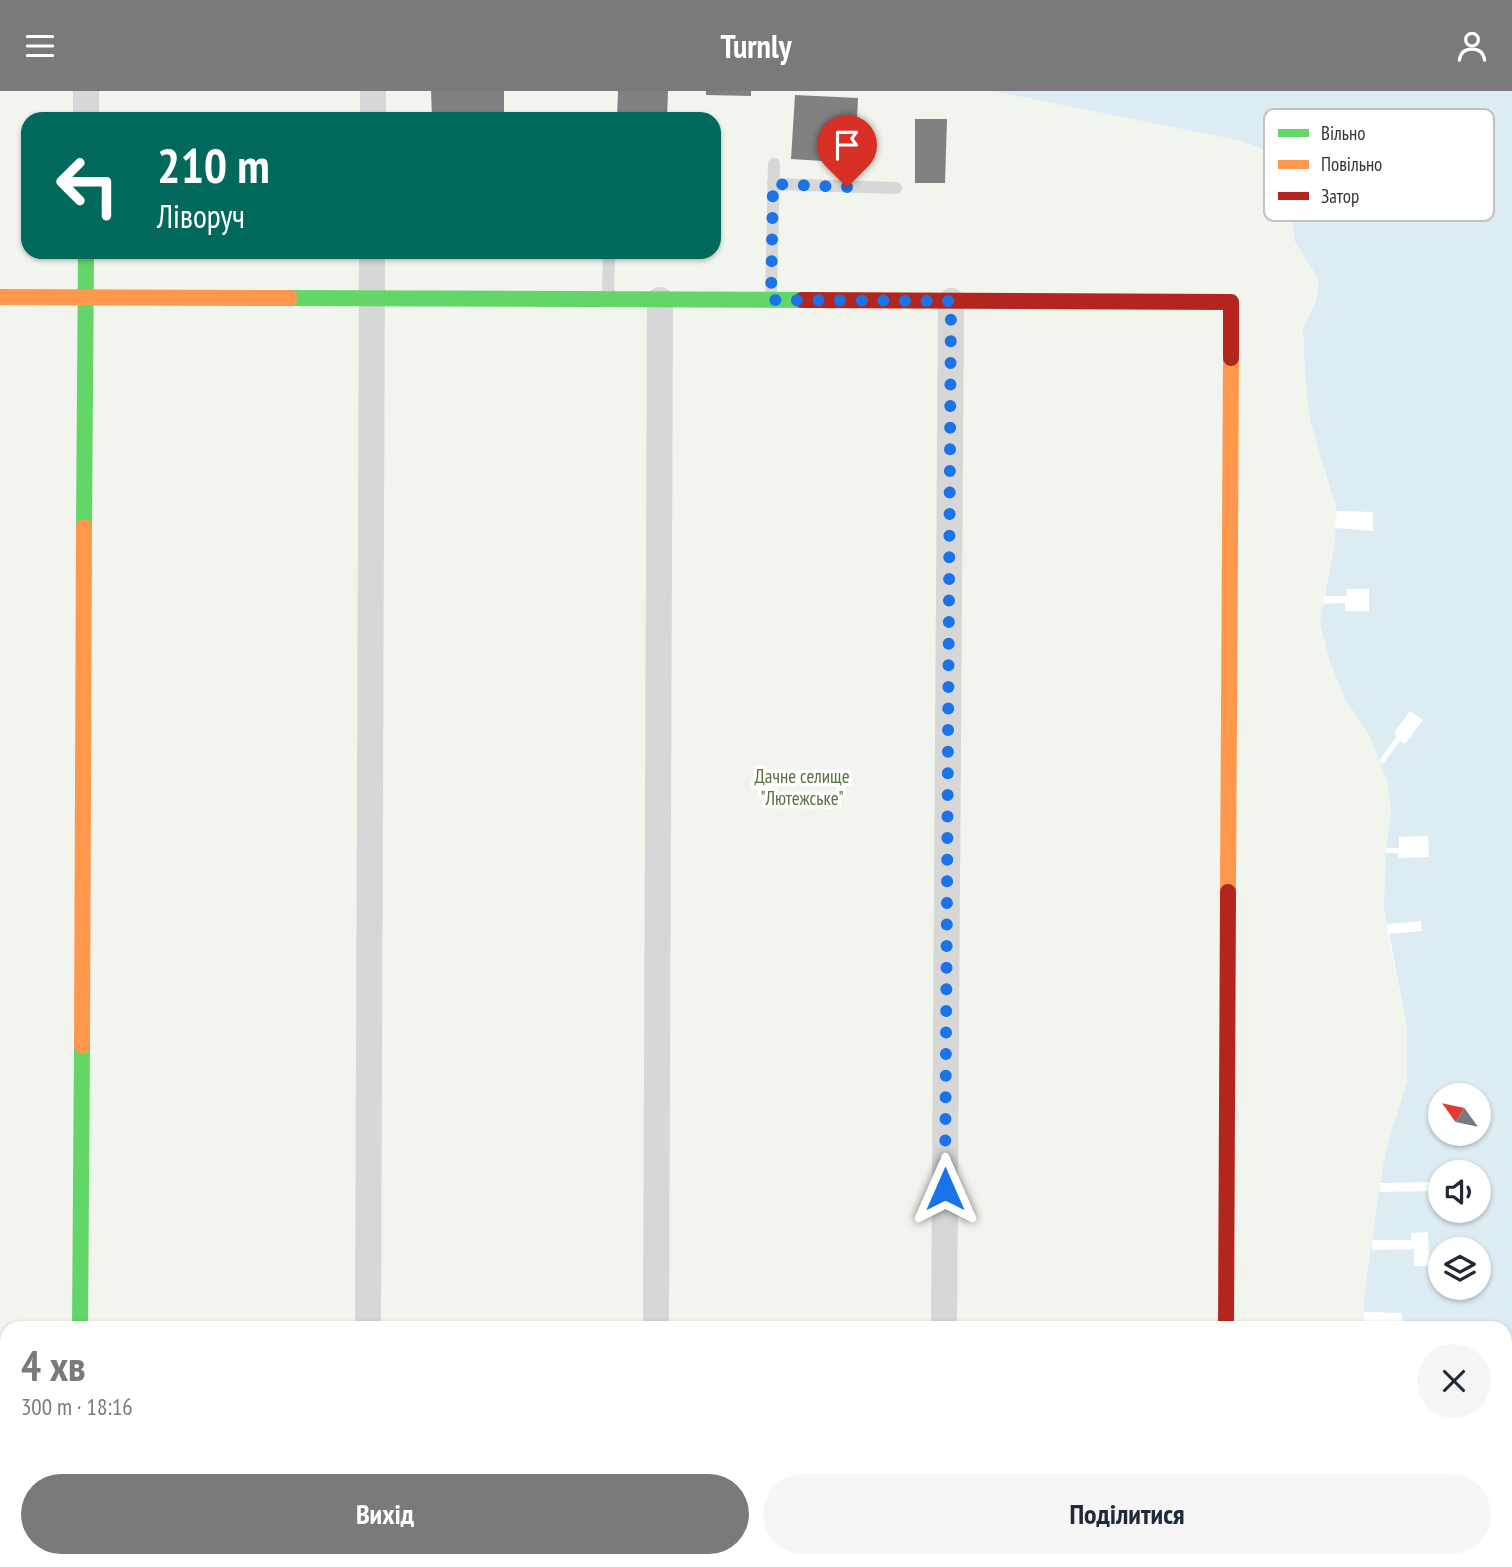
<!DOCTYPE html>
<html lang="uk">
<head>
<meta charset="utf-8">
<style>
  body { margin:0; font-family:"PT Sans Narrow",sans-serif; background:#f6f6f7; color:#1f2937; height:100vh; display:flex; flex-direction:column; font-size:26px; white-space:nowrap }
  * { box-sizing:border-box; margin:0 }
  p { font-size:23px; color:#747a83 }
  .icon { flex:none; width:38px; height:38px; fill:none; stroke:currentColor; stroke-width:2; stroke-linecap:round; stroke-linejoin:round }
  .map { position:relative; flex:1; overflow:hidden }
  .side { position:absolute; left:0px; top:1230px; width:1512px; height:247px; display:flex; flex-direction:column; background:#fff; border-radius:21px 21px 0 0; box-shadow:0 2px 5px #0004 }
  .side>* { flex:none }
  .banner { position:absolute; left:21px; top:21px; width:700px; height:147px; border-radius:21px; box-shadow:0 2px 5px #0004; background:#00695c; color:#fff; overflow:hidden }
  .needle { width:46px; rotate:303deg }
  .controls { position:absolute; left:1428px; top:992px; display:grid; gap:14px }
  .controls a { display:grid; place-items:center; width:63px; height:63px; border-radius:50%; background:#fff; box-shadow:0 2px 5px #0004; font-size:35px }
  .pin { position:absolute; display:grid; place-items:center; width:60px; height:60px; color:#fff; margin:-72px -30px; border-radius:50% 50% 50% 0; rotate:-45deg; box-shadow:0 0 7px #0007 }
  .pin .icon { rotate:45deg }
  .me { position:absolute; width:77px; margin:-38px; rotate:0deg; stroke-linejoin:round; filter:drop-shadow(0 0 5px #0008) }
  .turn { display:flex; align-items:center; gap:24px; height:147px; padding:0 21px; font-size:32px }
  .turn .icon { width:91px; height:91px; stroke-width:2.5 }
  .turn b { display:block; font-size:49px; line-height:60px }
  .round { display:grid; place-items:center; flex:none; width:74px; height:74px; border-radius:37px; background:#f6f6f7 }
  .overview { display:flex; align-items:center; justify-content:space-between; height:119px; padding:0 21px }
  h1 { font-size:42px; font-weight:700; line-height:52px; color:#7a7a7a }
  .cta { display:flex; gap:14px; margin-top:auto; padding:14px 21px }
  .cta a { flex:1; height:80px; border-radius:42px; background:#7a7a7a; color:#fff; font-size:28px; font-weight:700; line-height:80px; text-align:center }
  .cta a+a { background:#f6f6f7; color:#1f2937 }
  header { display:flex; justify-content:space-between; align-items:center; height:91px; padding:0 21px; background:#7a7a7a; color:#fff; font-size:32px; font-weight:700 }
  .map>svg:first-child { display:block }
  .green { fill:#f1f5ed; fill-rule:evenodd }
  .water { fill:#ddebf3; fill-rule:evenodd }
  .pier { fill:#fff }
  .building { fill:#818181 }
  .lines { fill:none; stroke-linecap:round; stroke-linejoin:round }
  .lane { stroke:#d7d7d7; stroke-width:12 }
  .street { stroke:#d7d7d7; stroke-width:26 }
  .fast { stroke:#63d668; stroke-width:16 }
  .slow { stroke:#ff974d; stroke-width:16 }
  .jam { stroke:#b3261e; stroke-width:16 }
  .route { stroke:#1a73e8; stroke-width:12; stroke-dasharray:0 21.6 }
  .labels { text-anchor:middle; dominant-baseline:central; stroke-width:7; stroke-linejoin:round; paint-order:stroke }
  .park-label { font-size:19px; fill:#56703f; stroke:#fff }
  .key { fill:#fff; stroke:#c2c2c2; stroke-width:2 }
  .key-label { font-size:19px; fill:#333 }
</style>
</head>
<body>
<header><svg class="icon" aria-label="menu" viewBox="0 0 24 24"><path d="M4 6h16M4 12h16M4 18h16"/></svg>Turnly<svg class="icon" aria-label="person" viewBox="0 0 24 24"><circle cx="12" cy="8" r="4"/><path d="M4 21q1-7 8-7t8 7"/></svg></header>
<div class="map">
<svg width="1512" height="1476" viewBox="0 0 1512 1476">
  <rect width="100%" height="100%" fill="#fff"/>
  <path class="green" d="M0,0h992l250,50 33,12 13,11 9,15 -6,28 12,48 16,25 -3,20 -13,28 2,49 5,43 27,91 -3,36 -14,76 10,39 15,37 23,34 19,47 4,32 -3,122 19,95v52l-21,69 -6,33 -16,114v31h-1357v233h1329l1,6h-1337zM28,28h686v133h-686z"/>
  <path class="water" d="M992,0h520v1476h-175l-1,-6h169v-233h-141v-31l16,-114 6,-33 21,-69v-52l-23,-122 2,-59 5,-36 -4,-32 -19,-47 -23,-34 -15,-37 -10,-39 14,-76 3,-36 -27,-91 -5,-43 -2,-49 13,-27 3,-21 -24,-38 -4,-35 6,-28c-15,-26 -29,-28 -55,-38zM1440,1004h39v39h-39zM1440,1082h39v38h-39zM1440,1158h39v39h-39z"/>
  <g class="pier">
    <path d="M1337,420l36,1v19l-38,-3z"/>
    <path d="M1347,498h22v22h-24v-8l-21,1v-8h23z"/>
    <path d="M1410,620l13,9 -18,24 -5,-3 -17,23 -4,-3 18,-25 -3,-3z"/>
    <path d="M1428,745l1,21 -30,1 -1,-5h-12v-5h13v-11z"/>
    <path d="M1421,830l1,10 -34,3 -1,-10z"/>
    <path d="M1434,1086h6v26h-3v-12l-57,1v-9l54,-1z"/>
    <path d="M1428,1141l1,34h-15v-17l-42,1v-10h39v-7z"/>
    <path d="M1364,1221l38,1v11l-38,-1z"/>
  </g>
  <g class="building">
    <path d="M431,0h73v26l-72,1z"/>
    <path d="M618,0h50l-1,28h-50z"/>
    <path d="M706,0h45v5l-45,-1z"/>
    <path d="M795,4l63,3 -3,65 -64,-4z"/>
    <path d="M915,28h32l-2,64h-30z"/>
  </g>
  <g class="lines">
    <g class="lane">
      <path d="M773,93l123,4"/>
      <path d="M608,205l1,-44"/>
      <path d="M771,206l3,-133"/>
    </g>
    <g class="street">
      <path d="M86,28v-28"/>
      <path d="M373,28v-28"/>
      <path d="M368,1237l4,-1076"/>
      <path d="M656,1237l4,-1028"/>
      <path d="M944,1237l7,-1027"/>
      <path d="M79,1476v-6"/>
      <path d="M367,1476l1,-6"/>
      <path d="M655,1476v-6"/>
      <path d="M943,1476v-6"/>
      <path d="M1225,1476v-6"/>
    </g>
    <g class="fast">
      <path d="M290,207l512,2"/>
      <path d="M84,436l2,-275"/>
      <path d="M80,1237l2,-282"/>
    </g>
    <g class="slow">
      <path d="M0,206l290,1"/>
      <path d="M1228,801l3,-534"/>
      <path d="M82,955l2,-519"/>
    </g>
    <g class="jam">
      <path d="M802,209l429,2v56"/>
      <path d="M1226,1237l2,-436"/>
    </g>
  </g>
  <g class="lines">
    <path class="route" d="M847,96l-74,-3 -2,116 180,1 -6,888"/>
  </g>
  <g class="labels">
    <g class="park-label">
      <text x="802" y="685">Дачне селище<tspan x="802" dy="22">"Лютежське"</tspan></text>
    </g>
  </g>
  <rect x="1264" y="18" width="230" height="112" rx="10" class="key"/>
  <rect x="1278" y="38" width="31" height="8" fill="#63d668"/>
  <rect x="1278" y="69" width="31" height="9" fill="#ff974d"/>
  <rect x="1278" y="101" width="31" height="8" fill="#b3261e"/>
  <g class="key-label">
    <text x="1321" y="49">Вільно</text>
    <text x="1321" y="80">Повільно</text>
    <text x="1321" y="112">Затор</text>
  </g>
</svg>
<div class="controls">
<a><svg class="needle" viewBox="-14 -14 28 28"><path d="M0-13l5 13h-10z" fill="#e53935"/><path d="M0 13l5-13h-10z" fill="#747a83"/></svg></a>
<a><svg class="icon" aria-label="sound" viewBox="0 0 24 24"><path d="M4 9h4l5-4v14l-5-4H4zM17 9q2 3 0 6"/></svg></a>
<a><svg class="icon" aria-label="layers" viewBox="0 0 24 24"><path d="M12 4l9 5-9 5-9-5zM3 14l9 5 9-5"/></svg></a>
</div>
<div class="pin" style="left:847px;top:96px;background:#d93025"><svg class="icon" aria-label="arrive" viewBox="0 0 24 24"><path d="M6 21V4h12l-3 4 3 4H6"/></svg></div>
<svg class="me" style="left:945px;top:1098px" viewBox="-20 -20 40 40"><path d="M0-17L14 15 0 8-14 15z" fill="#1a73e8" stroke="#fff" stroke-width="4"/></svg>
<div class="banner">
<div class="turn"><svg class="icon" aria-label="left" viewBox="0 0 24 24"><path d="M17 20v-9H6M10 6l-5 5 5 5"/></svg><div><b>210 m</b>Ліворуч</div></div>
</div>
<section class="side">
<div class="overview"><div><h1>4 хв</h1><p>300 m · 18:16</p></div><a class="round"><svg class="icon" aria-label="close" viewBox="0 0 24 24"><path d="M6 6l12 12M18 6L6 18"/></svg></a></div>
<div class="cta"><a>Вихід</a><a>Поділитися</a></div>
</section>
</div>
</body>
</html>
